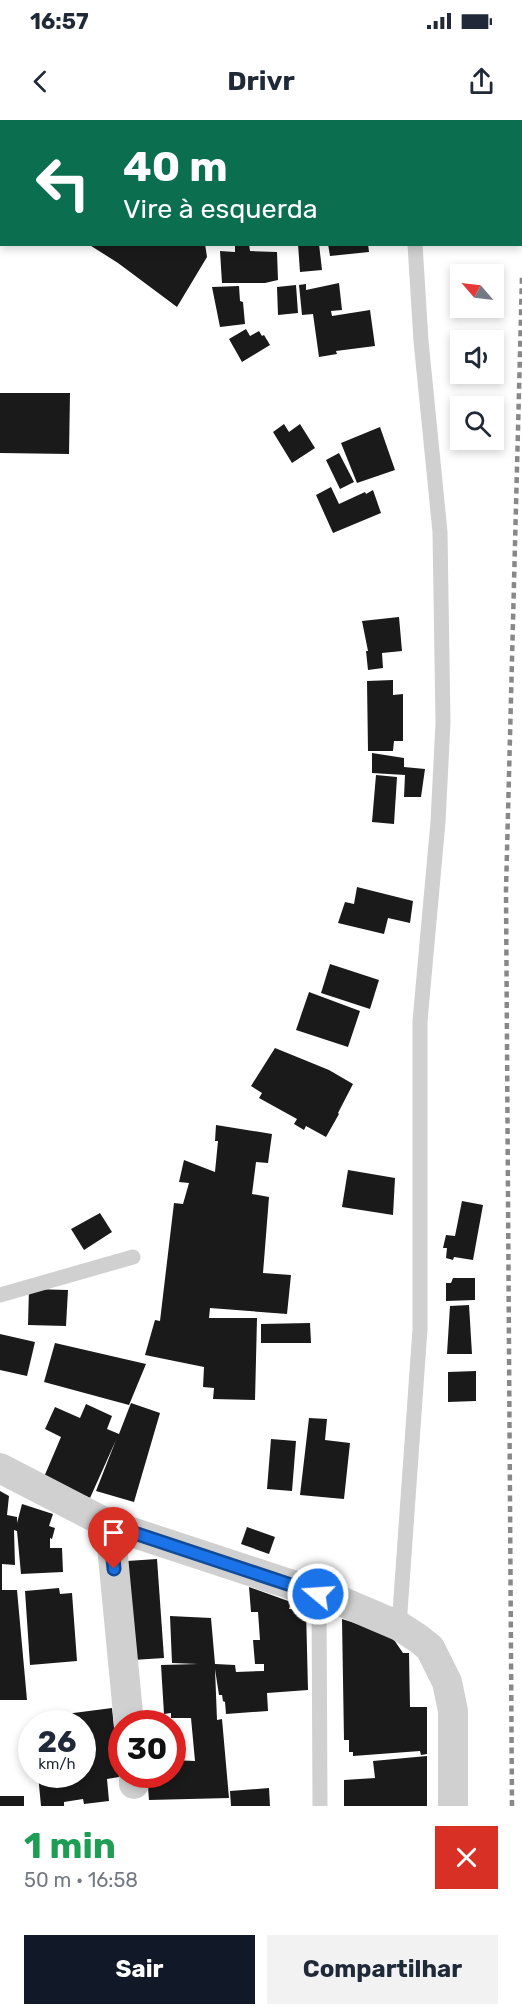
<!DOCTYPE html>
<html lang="pt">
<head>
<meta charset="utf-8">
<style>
  body { margin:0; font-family:Rubik,sans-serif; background:#f2f2f3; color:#1f2937; height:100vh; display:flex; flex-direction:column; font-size:22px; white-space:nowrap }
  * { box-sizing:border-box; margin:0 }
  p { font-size:20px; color:#747a83 }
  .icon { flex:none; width:33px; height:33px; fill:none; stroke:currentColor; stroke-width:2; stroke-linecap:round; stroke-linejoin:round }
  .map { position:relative; height:1686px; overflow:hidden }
  .panel { display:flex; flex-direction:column; background:#fff; flex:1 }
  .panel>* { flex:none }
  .banner { position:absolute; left:0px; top:0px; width:522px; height:126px; box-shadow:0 3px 9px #0003; background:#0b6e4f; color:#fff; overflow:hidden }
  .needle { width:39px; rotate:298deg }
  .fabs { position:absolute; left:450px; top:144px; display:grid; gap:12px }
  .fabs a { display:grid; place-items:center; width:54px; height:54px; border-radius:0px; background:#fff; box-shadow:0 3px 9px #0003; font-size:30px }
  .speed { position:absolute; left:18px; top:1590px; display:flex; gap:12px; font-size:30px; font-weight:700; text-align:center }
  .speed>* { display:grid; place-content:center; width:78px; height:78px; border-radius:50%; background:#fff; box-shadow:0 3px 9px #0003; line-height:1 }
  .speed small { font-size:15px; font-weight:400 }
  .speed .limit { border:9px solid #d22; background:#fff; color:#111 }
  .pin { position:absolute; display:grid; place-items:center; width:51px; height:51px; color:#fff; margin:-62px -26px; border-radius:50% 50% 50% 0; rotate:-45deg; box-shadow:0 0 6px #0007 }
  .pin .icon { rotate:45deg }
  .me { position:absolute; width:66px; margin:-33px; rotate:288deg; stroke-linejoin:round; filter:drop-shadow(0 0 4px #0008) }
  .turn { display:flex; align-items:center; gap:21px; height:126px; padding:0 24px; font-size:27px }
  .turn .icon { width:78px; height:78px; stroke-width:2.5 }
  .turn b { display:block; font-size:42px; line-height:51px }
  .round { display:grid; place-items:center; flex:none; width:63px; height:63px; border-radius:0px; background:#f2f2f3 }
  .head { display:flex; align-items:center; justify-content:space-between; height:102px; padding:0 24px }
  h1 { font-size:36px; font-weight:700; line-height:45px; color:#1e9e55 }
  .action { display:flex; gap:12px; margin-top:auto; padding:12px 24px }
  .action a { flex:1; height:69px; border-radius:0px; background:#111827; color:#fff; font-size:24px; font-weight:700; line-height:69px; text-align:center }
  .action a+a { background:#f2f2f3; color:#1f2937 }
  .status { display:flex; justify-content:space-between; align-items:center; height:42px; padding:0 30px; background:#fff; direction:ltr }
  .status svg { height:16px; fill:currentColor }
  header { display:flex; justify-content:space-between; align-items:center; height:78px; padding:0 24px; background:#fff; font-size:27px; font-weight:700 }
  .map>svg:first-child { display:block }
  .building { fill:#1a1a1a }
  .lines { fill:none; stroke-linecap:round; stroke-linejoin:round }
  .service { stroke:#d0d0d0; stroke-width:15 }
  .minor { stroke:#d0d0d0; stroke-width:30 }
  .rail { stroke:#888; stroke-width:4.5; stroke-dasharray:6 4.5; stroke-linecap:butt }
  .route-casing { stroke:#114b97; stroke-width:15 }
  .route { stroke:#1a73e8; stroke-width:10 }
</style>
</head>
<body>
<div class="status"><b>16:57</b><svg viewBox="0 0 49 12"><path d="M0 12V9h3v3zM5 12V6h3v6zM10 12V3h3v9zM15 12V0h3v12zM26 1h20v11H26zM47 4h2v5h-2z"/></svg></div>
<header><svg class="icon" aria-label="back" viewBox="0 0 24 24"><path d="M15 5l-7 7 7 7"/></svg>Drivr<svg class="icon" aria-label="share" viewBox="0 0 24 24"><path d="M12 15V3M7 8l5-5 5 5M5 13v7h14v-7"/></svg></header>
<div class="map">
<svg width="522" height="1686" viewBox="0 0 522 1686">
  <rect width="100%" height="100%" fill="#fff"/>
  <g class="building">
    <path d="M88,124h117l2,13 -30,50 -59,-44z"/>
    <path d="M235,124h14l1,7 27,1 1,28 -13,3h-43l-2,-32 15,1z"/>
    <path d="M298,124h21l3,26 -22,2z"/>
    <path d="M328,124h40l1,8 -39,4z"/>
    <path d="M339,163l3,27 -11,1 1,5 38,-6 5,36 -39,5 1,3 -18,3 -6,-43 -11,1 -3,-30 7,-1v6z"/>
    <path d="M296,165l2,28 -20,2 -1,-28z"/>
    <path d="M239,166l1,15 3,1 2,22 -25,3 -8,-40z"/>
    <path d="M246,209l4,7 9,-5 3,5 2,-1 6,10 -28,17 -13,-23z"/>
    <path d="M0,273h70l-1,61 -69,-1z"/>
    <path d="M284,304l5,8 11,-8 15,24 -23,15 -19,-31z"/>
    <path d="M380,307l15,43 -38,13 -16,-40z"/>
    <path d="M339,333l15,29 -14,7 -14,-29z"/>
    <path d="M331,367l8,17 26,-12 1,2 7,-4 8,23 -48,20 -17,-38z"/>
    <path d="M399,497l3,34 -20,2 1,15 -15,2 -2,-19h2l-6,-30z"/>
    <path d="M393,560v15l10,-1v47h-9l-1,10h-25l-1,-70z"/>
    <path d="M372,633l32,5v9l21,2 -4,28h-17l1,-22 -33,-2z"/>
    <path d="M376,655l21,2 -3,47 -22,-2z"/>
    <path d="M357,767l56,14 -3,22 -22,-5 -4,16 -46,-11 7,-21 9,2z"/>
    <path d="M330,844l49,16 -9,29 -49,-16z"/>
    <path d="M309,872l51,19 -12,36 -52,-17z"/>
    <path d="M275,928l54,22 24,14 -15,29 1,1 -13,23 -20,-11 -2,4 -10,-6 3,-5 -38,-21 3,-5 -11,-7z"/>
    <path d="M216,1005l56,9 -4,29 -12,-1 -4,32 17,3 -6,76 28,2 -4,39 -77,-6 -1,10h48l-2,82 -42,-1 1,-11 -11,-1 1,-20 -59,-12 10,-35 5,1 14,-118 9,1 6,-21 -10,-1 5,-22 31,12 3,-31h-3z"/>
    <path d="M348,1050l47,8 -2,37 -51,-8z"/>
    <path d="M462,1081l21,4 -10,55 -19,-3 -1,3 -7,-2 1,-10h-4l3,-13 9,1z"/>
    <path d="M100,1093l12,19 -28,18 -13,-21z"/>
    <path d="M453,1158h22v22l-29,1v-18h5z"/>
    <path d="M29,1169l39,1 -2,36 -38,-1z"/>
    <path d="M469,1185l3,49h-25l3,-48z"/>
    <path d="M310,1203l1,20h-50v-19z"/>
    <path d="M0,1214l35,8 -8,34 -27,-6z"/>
    <path d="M55,1223l91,21 -17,41 -85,-23z"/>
    <path d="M476,1251v30l-28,1v-30z"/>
    <path d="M131,1283l29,10 -26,89 -38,-11 20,-51 -26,58 -46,-21 17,-40 -16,-8 10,-22 25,11 6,-14 26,12 -5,13 12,5z"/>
    <path d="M309,1298l18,1 -2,21 25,3 -6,56 -44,-4z"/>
    <path d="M271,1319l25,2 -4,50 -25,-2z"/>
    <path d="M0,1371l9,5 -2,19 10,2v6l5,-19 31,10 -4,12 6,2 -3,11 -2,-1v10h12l1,24 -42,2 -4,-43 -3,-1 1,35 -13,-1v26h15l10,110h-27z"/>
    <path d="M247,1407l28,10 -6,17 -28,-10z"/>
    <path d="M157,1439l7,99 -31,2 -6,-99z"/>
    <path d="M249,1467l42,15 -2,7h17l2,81 -41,3 1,18 -42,3 -1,-12 -2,-1 -1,-6h-3l-4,-26 2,51 5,-1 7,79 -80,2 -2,-26h25v-14l23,1 -4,-43h-20v-5l-7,1 -3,-49 37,-1 -26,-1 -2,-47 41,2 4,46 20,1 1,7 28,-1v-7h-9l-2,-24h7l-2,-28h-7z"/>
    <path d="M59,1468l1,6 12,-1 5,68 -47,4 -5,-74z"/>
    <path d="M342,1499l48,15 13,19h6l1,54h17v47l-6,1 -1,-4 -67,5v-4h-4v-12h-5z"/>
    <path d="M112,1588l7,69 -12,2 2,22 -25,3 -1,-5 -19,3v4h-23l-3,-32h44v-50h-48l1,-6z"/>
    <path d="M427,1636v50h-83v-26l31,-2 -2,-17z"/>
    <path d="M269,1668l1,18h-39l-1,-15z"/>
    <rect x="0" y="1676" width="24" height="10"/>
  </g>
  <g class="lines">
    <g class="service">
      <path d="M45,0l2,2"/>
      <path d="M420,2v-2"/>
      <path d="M0,1175l133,-38"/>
      <path d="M319,1474l1,212"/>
      <path d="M399,1506l21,-297v-308l18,-199 5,-99 -3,-191 -19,-191 -6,-97"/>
    </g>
    <g class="minor">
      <path d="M0,1348l110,57 228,75 61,26 20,13 11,9 17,34 6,29v95"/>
      <path d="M110,1405l19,199"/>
      <path d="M134,1654v10"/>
    </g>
    <path class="rail" d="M512,1686l-6,-916 16,-614"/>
  </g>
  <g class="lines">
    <g class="route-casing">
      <path id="route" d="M114,1449l-4,-44 208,69"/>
    </g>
    <use href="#route" class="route"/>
  </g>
</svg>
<div class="fabs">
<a><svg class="needle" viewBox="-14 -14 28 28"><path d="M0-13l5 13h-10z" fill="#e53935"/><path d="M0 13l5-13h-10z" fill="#747a83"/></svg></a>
<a><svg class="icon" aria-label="sound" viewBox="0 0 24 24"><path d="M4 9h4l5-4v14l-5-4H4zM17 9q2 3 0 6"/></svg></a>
<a><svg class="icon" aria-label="search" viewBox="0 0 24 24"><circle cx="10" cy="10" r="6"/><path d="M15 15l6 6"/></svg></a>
</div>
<div class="speed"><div>26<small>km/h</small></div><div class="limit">30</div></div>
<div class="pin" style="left:114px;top:1449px;background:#d93025"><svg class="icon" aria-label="arrive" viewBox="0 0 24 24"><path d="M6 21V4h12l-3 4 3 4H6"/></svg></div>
<svg class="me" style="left:318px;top:1474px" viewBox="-20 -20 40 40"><circle r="17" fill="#1a73e8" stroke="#fff" stroke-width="3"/><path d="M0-11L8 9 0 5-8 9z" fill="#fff"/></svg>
<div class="banner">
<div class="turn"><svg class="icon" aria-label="left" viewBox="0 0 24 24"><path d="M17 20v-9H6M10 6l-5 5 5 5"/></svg><div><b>40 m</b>Vire à esquerda</div></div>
</div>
</div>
<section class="panel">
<div class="head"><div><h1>1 min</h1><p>50 m · 16:58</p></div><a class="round" style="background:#d93025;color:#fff"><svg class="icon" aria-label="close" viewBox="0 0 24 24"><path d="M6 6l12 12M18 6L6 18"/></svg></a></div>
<div class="action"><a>Sair</a><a>Compartilhar</a></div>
</section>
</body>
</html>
